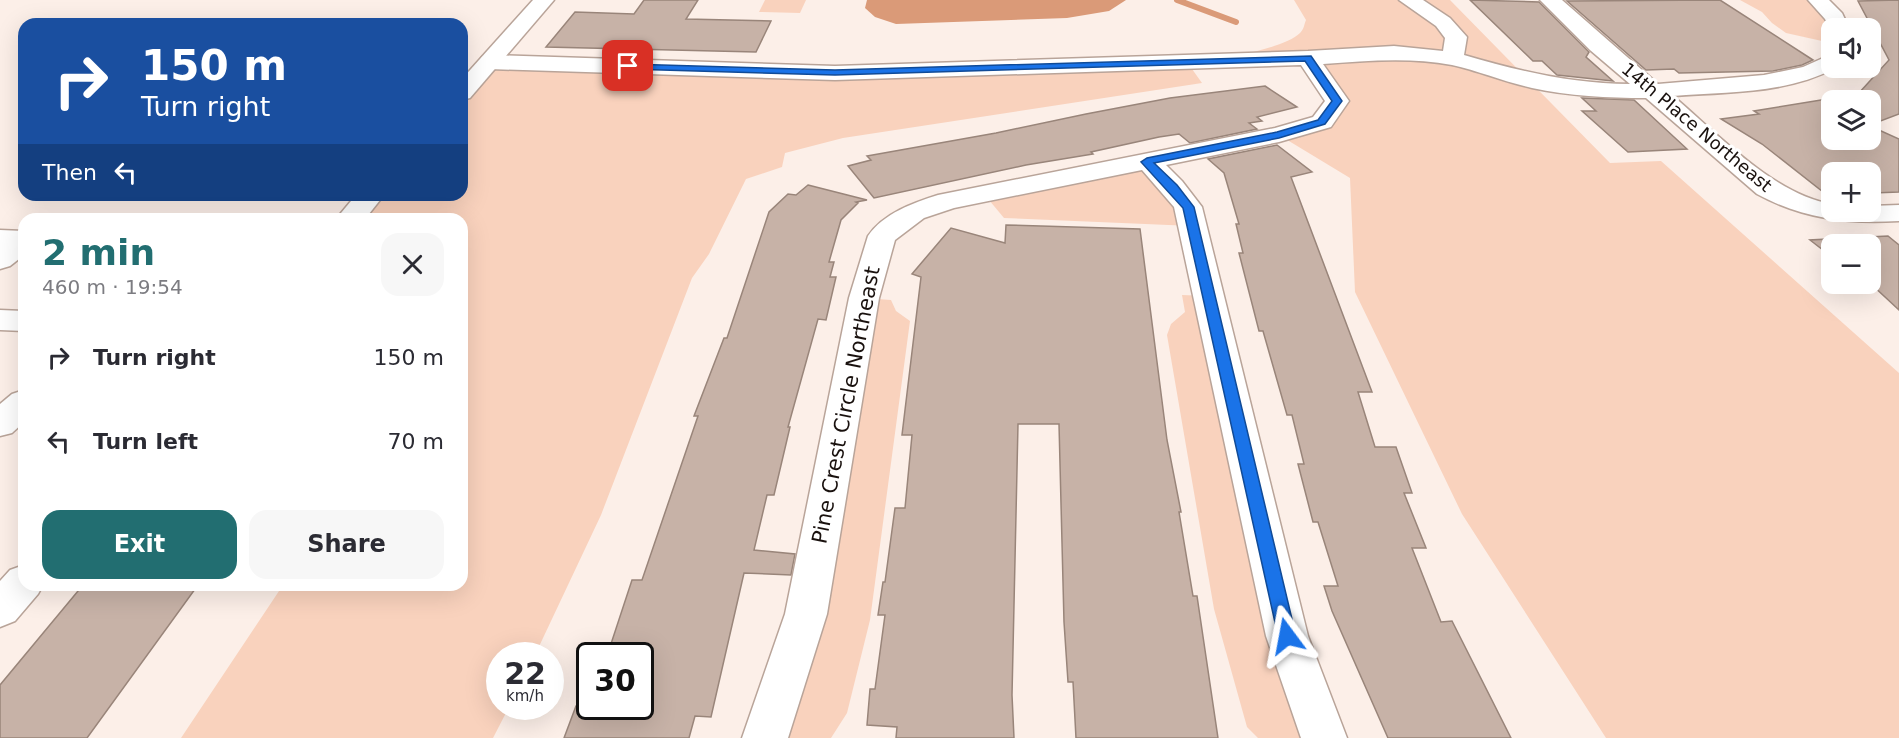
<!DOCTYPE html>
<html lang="en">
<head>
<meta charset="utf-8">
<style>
  body { margin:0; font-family:"DejaVu Sans",sans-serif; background:#f7f7f7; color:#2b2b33; height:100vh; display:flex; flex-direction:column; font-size:22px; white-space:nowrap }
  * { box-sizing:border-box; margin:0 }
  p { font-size:20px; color:#7c7c81 }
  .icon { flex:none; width:33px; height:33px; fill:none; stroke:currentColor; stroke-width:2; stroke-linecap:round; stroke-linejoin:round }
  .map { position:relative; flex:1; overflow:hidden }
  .panel { position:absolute; left:18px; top:213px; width:450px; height:378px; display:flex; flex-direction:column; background:#fff; border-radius:18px; box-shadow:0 6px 24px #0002 }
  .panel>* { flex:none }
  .top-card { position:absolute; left:18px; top:18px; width:450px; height:183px; border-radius:18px; box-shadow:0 6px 24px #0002; background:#1a4fa0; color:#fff; overflow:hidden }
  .controls { position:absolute; left:1821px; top:18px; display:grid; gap:12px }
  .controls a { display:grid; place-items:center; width:60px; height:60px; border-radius:12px; background:#fff; box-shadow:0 6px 24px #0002; font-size:30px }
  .speed { position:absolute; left:486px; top:642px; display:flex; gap:12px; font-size:30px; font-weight:700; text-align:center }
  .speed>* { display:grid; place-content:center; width:78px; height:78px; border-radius:50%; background:#fff; box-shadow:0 6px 24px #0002; line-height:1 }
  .speed small { font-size:15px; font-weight:400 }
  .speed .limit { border:3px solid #111; border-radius:9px; background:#fff; color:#111 }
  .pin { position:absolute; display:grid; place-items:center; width:51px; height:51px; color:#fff; margin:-26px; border-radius:12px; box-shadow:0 3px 9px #0006 }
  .me { position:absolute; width:66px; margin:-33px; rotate:347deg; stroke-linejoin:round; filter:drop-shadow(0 0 4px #0008) }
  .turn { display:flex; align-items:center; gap:21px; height:126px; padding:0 24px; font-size:27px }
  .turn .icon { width:78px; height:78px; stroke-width:2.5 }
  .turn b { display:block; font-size:42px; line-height:51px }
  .then { display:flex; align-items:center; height:57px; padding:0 24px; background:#0003; gap:12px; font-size:22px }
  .round { display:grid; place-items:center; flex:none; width:63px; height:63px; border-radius:18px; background:#f7f7f7 }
  .overview { display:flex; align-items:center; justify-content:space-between; height:102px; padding:0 24px }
  h1 { font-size:36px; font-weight:600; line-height:45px; color:#226e71 }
  .cta { display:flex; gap:12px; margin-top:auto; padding:12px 24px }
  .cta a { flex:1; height:69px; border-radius:18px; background:#226e71; color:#fff; font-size:24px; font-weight:600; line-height:69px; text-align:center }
  .cta a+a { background:#f7f7f7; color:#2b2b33 }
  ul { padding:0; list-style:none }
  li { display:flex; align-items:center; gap:18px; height:84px; padding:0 24px }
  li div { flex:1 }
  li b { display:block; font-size:22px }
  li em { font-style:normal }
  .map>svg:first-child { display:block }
  .green { fill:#f9d2bd }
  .water { fill:#da9a78 }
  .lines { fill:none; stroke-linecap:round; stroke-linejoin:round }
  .stream { stroke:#da9a78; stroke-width:6 }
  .building { fill:#c7b2a7; stroke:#99857a; stroke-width:1.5 }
  .street-casing { stroke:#b9a499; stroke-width:3 }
  .secondary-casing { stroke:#b9a499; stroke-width:3 }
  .street { fill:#fff; fill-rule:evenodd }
  .secondary { fill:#fff; fill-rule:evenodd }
  .route { fill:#1a73e8; stroke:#114b97; stroke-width:1.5 }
  .labels { text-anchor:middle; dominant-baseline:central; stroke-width:6; stroke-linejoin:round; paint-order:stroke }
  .far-street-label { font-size:18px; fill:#19110e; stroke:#fff }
  .street-label { font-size:21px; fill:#19110e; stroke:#fff }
</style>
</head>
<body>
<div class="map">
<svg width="1899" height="738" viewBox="0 0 1899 738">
  <rect width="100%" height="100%" fill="#fcefe8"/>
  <g class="green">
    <path d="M765,0h41l-6,13 -41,-1z"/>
    <path d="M1294,0h156l160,163 51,-2 238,212v365h-293l-144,-224 -107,-222 -5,-114 -71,-43 43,-13 15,-21 -29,-43 -94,3c21,-5 72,-14 86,-28 4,-4 4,-8 6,-13z"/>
    <path d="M1740,0h78l17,17 4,11h-7l-1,15 -45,-10 -14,-10 -10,-11z"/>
    <path d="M490,62l345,11 352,-11 15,21 -359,55 -58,15 -3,14 -36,12 -37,75 -17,24 -91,237 -66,140 -35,1v50l9,1 -16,31h-312l102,-153h179v-270l4,-6 -4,-4v-86h-112l21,-24h91v-102z"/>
    <path d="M1147,161l45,65 -188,-8 -20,-24z"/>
    <path d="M1182,295l26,1 116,442h-66l-11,-11 -33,-118 -47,-274 4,-11 14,-12z"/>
    <path d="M864,298l27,2 5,11 14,10 -40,299 -23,93 -16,25h-66z"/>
  </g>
  <path class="water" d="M867,0h259l-17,11 -42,7 -171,6 -21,-7 -10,-9z"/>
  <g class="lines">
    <path class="stream" d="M1177,0l59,22"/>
  </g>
  <g class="building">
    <path d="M644,0h54l-12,19 85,2 -15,31 -210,-5 29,-35 59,2z"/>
    <path d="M1470,0l69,2 50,50 -3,5 27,24 -56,-6 -15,-14h-9z"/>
    <path d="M1720,0l93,60 -11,5 -29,6 -94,2 -5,-4 -28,1 -79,-69z"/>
    <path d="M1899,0v114l-29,11v-25h-38v40h38v-14l29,13v53l-26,1 -3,-2v-19h-26l-12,-8v35l-70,-55 -41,-25 38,-5 -5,-3 104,-17 31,-34 -31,-59z"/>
    <path d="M1265,86l32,21 -40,10 5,4 -13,2 8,6 -67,14 -11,-9 -20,3 -68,15 2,2 -67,11 -152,33 -26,-32 23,-6 -4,-4 129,-23 90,-19 84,-16z"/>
    <path d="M1582,98l52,2 53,49 -59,3 -46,-41h14z"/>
    <path d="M1277,145l35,27 -21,5 81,215h-14l17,55h21l16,46h-8l22,55h-14l29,74 11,-1 59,117h-123l-56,-127 -8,-25h14l-20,-64h-5l-15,-58h6l-12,-49h-5l-24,-84h-4l-20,-78h4l-7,-29h3l-15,-51 -16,-14z"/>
    <path d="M808,185l59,15 -11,2 2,1 -17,17 -12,42h5l-4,15h6l-10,43 -8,-1 -30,108h2l-16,68h-7l-13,55 41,4 -4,21 -47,-2 -33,144 -16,-1 -6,22h-125l12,-32h64v-50h-33l25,-76h10l56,-164h-4l30,-78h3l42,-126 19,-18 8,1z"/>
    <path d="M1006,225l134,4 27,211 14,72h-2l14,84h4l21,142h-142l-3,-56h-5l-4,-60 -5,-198h-41l-6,271 2,43h-118l1,-11 -30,-2 3,-36h5l10,-74h-7l5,-33h2l10,-74h10l7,-73h-10l19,-158 -9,-3 39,-46 54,15z"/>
    <path d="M1888,236l11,9v65l-28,-26h-8h7v-40h-38v13l-22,-17z"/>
    <path d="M83,585h115l-111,153h-87v-53z"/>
  </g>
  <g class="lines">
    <g class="street-casing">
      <g id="street">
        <path d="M1399,0h24l27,18 17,19 -3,18c55,16 109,29 166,29l-40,-34 -50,-50h22l96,84 106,-9 39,-8 29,-13v14h3c-48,26 -109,24 -162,28 44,37 101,99 159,108v8h38v-6l29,-1v16c-52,3 -96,-2 -142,-27l-111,-96c-38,0 -77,-2 -114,-10 -27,-6 -53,-17 -80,-23 -43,-8 -86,-4 -129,-1l26,37 -18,26 -52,15 -113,23 16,16 20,26 106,429 39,102h-46l-35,-102 -92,-429 -32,-37 -188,38 -30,10 -29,22 -16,58 -52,316 -39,124h-46l43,-124 64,-316 19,-62c16,-23 45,-33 70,-41l337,-67 38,-11 12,-16 -24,-36 -466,15 -345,-11 -8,-2 -3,-5 3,-5 8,-2 345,11 473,-15 86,-5 49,5 2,-13 -9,-12z"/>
        <path d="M1808,0h21l13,13 7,15h-17v4l-7,-13z"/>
        <path d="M24,232v23l-14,11 -10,3v-23l14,-11z"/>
        <path d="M0,310l24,1v20l-24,-1z"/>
        <path d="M24,390v32l-12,11 -12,3v-32l12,-10z"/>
        <path d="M24,565v20h19l-5,9 -23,27 -15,6v-46l10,-11z"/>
      </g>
    </g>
    <g class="secondary-casing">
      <g id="secondary">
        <path d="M533,0h21l-84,98 -8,2v-21z"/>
        <path d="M356,195h28l-19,24h-29z"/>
        <path d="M0,230l24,1v18l-24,-1z"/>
      </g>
    </g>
    <use href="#street" class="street"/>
    <use href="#secondary" class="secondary"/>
  </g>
  <path class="route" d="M1311,56l31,45 -17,23 -46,14 -125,25 23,22 17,22 102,429 -3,6 -6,2 -6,-2 -3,-6 -95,-428 -42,-46 6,-4 130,-26 41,-12 14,-19 -27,-40 -470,14 -207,-6 -4,-3 4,-2 207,6z"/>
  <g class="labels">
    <g class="far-street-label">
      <text transform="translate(1697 127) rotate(40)">14th Place Northeast</text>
    </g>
    <g class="street-label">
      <text transform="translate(846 405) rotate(-79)">Pine Crest Circle Northeast</text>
    </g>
  </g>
</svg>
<div class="controls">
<a><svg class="icon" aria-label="sound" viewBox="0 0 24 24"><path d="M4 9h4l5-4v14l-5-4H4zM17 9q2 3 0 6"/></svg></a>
<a><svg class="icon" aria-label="layers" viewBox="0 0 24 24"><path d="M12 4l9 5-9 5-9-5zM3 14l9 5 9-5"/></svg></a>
<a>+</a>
<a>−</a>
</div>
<div class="speed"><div>22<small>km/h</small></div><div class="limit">30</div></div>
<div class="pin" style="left:628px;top:66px;background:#d93025"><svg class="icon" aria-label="arrive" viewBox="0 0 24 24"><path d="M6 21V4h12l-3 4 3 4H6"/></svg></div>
<svg class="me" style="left:1287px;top:636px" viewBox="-20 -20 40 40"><path d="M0-17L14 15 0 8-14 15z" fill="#1a73e8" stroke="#fff" stroke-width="4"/></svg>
<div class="top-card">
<div class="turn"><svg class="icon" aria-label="right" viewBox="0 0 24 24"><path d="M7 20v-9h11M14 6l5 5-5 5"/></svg><div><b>150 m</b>Turn right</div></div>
<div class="then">Then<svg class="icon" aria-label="left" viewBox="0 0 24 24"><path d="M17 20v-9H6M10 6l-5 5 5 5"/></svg></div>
</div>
<section class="panel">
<div class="overview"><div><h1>2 min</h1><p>460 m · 19:54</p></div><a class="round"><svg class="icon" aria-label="close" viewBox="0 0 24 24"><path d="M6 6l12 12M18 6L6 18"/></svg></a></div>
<ul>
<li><svg class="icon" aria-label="right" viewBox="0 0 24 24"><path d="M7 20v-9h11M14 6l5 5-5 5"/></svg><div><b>Turn right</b></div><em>150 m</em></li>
<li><svg class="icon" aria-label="left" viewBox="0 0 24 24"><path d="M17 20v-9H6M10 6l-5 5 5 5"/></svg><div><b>Turn left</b></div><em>70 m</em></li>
</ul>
<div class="cta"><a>Exit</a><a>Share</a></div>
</section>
</div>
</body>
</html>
